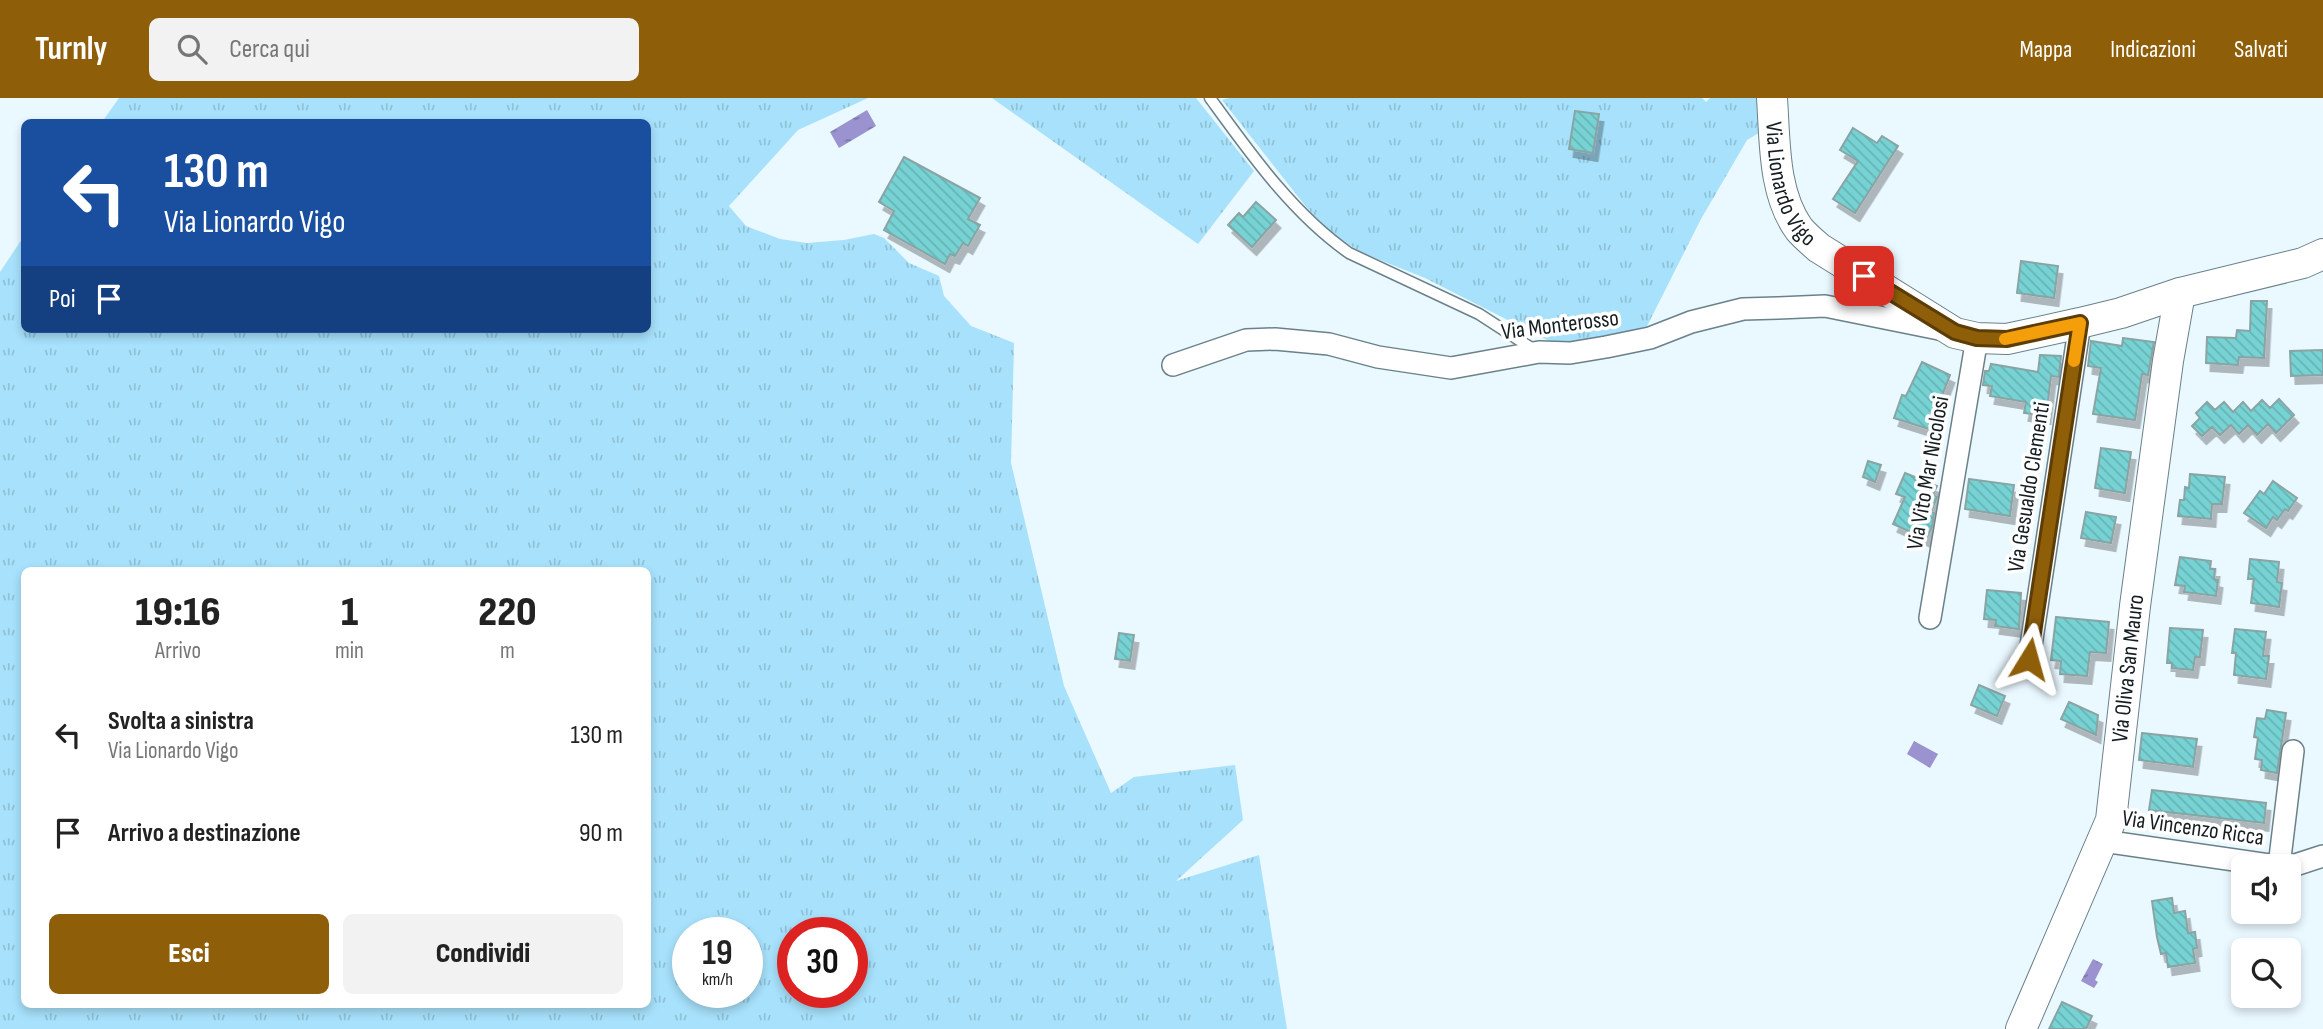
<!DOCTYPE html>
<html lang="it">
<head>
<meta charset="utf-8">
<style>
  body { margin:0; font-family:"Sofia Sans Condensed",sans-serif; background:#f2f2f2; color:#222; height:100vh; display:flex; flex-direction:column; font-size:26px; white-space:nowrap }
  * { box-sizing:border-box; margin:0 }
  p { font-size:23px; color:#767676 }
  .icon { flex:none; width:38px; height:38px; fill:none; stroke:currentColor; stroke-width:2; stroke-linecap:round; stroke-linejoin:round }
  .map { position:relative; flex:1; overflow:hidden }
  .side { position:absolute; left:21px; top:469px; width:630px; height:441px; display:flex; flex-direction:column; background:#fff; border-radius:10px; box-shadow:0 4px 10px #0003 }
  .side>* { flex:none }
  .top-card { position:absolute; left:21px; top:21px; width:630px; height:214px; border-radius:10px; box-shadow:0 4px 10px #0003; background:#1a4fa0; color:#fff; overflow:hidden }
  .controls { position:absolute; left:2231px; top:756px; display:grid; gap:14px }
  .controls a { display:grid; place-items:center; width:70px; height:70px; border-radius:10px; background:#fff; box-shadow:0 4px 10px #0003; font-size:35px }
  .speed { position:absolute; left:672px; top:819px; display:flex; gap:14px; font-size:35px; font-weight:700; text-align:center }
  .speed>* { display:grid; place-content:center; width:91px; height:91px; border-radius:50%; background:#fff; box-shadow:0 4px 10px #0003; line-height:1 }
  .speed small { font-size:18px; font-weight:400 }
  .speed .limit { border:10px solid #d22; background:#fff; color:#111 }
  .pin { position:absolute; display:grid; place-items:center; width:60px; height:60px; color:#fff; margin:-30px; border-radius:14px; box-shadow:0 4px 10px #0006 }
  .me { position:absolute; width:77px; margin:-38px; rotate:8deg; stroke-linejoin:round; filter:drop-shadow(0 0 5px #0008) }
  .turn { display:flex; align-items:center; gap:24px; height:147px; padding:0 28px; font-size:32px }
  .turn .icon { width:91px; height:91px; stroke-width:2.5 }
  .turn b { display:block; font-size:49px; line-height:60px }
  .then { display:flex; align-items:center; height:66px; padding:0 28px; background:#0003; gap:14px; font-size:26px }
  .eta { display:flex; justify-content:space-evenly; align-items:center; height:119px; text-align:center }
  .eta b { font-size:42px; font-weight:800; line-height:49px }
  .action { display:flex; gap:14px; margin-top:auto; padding:14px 28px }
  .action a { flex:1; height:80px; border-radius:10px; background:#8e5e09; color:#fff; font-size:28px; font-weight:800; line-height:80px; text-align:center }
  .action a+a { background:#f2f2f2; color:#222 }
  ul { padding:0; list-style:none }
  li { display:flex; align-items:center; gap:21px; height:98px; padding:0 28px }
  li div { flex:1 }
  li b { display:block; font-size:26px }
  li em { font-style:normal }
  header { display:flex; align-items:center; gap:42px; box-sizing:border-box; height:98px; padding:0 35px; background:#8e5e09; color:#fff }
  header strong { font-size:33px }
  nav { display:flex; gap:38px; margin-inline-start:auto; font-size:24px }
  .search { width:490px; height:63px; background:#f2f2f2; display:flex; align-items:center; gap:18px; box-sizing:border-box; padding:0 24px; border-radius:10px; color:#767676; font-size:26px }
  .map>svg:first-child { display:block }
  .grass { fill:url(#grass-tufts); fill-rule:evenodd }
  .water { fill:url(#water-ripples) }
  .building { fill:url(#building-back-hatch); stroke:#8aa4a4; stroke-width:2; filter:url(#shadow) }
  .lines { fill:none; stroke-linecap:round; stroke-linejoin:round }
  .lane-casing { stroke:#6b818a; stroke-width:13 }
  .street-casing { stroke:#6b818a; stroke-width:24 }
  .secondary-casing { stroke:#6b818a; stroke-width:32 }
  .lane { stroke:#fff; stroke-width:10 }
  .street { stroke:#fff; stroke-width:21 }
  .secondary { stroke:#fff; stroke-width:30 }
  .route-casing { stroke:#5c3d06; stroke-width:18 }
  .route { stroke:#8e5e09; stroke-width:12 }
  .slow { stroke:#f59e0b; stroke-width:12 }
  .labels { text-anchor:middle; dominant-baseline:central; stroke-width:7; stroke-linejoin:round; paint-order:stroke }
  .street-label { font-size:23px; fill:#151d21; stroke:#fff }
</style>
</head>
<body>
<header>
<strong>Turnly</strong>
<div class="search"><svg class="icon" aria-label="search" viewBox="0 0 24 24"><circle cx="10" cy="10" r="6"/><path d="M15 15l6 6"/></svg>Cerca qui</div>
<nav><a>Mappa</a><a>Indicazioni</a><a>Salvati</a></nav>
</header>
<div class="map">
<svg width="2323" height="931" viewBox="0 0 2323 931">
  <defs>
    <pattern id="grass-tufts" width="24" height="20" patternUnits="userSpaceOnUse" patternTransform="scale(1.75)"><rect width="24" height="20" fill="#a7e1fb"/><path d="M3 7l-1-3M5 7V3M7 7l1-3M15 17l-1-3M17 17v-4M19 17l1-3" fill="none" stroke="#8fc1d7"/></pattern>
    <pattern id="water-ripples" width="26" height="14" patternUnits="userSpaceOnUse" patternTransform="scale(1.75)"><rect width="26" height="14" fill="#9a93cf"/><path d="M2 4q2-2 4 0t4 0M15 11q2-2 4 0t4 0" fill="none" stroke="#7c77a8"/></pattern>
    <pattern id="building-back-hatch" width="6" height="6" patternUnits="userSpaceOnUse" patternTransform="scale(1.75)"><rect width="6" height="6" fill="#77d2d3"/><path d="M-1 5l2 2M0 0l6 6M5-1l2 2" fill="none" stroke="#66b4b5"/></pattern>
    <filter id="shadow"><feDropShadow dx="4.5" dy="8" stdDeviation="0" flood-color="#0004"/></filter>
  </defs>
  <rect width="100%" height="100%" fill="#eaf8ff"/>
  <g class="grass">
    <path d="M119,0h749l-70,32 -69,76 17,20 34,13 27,4 37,-3 30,-6 10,4 25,25 30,13 5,20 27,30 43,17 -3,120 53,223 47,107 23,-16 101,-12 8,55 -67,61 83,-26 28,174h-1287v-757l24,-36v93h624v-207h-546zM648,472v434h-624v-434zM688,835h59v59h-59zM793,835h59v59h-59z"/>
    <path d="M992,0h204l58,73 -56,73z"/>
    <path d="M1229,0h473l4,4 4,-4h50l2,33 -15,9 -46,79 -57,113 -76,12 -17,-2 -126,-64 -60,-24 -31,-18 -27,-28 -85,-108z"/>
  </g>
  <g class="water">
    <path d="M867,12l9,16 -37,22 -9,-16z"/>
    <path d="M1914,643l24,13 -8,14 -23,-14z"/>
    <path d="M2093,861l10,5 -8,16 3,2 -4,6 -13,-7z"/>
  </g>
  <g class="building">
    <path d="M1575,13l24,3 -6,39 -24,-4z"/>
    <path d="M1853,30l24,15 5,-7 16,10 -43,67 -22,-14 25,-38 -18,-11z"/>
    <path d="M904,59l76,41 -12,21 12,6 -12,21 -5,-3 -8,13 -5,-2 -5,10 -61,-34 10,-19 -15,-9z"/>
    <path d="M1256,104l20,18 -24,27 -24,-22 11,-12 4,4z"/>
    <path d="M2021,163l37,5 -4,32 -37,-5z"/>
    <path d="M2251,203h16l-3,57 -25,-1 -1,8 -32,-2 1,-26 29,1 1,-8 13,1z"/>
    <path d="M2123,240l31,4 -6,33 -6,-1 -7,46 -42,-6 8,-46 -13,-2 3,-25 31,5z"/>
    <path d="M2323,252v25l-32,1 -1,-25z"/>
    <path d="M2040,257l21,1 -2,21 -8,-1 -5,40 -22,-3 2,-11 -36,-6 2,-10 -9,-1 2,-14h4l2,-7 47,8z"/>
    <path d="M1922,264l28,13 -21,54 -35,-11 8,-23 4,1z"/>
    <path d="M2279,301l15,16 -18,18 -8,-9 -11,11 -9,-10 -9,9 -8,-9 -11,10 -8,-8 -10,9 -10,-10 8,-8 -4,-5 11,-11 8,8 9,-8 9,10 10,-10 8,9 11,-11 8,8z"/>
    <path d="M2101,350l30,4 -6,41 -30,-5z"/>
    <path d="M1868,363l13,4 -6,17 -12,-5z"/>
    <path d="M1905,375l32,13 -4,9 4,2 -6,15 3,1 -2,14 -6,12 -33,-15 12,-27 -9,-3z"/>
    <path d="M2190,376l35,3 -3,27h-10l-1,15 -33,-3 2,-16h4l1,-13 4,1z"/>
    <path d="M1969,381l45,6 -4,31 -45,-7z"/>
    <path d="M2273,383l24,17 -9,13 -3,-2 -8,11 -4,-3 -7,11 -22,-15 16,-22 4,3z"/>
    <path d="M2086,414l30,5 -5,26 -30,-5z"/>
    <path d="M2180,459l31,4 -1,8h5l-1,10 4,1 -2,16 -32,-4 1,-6 -10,-1z"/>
    <path d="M2250,461l29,3 -2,20 5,1 -3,24 -28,-4 3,-24h-6z"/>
    <path d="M1987,492l34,3 -2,36 -24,-3 1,-6 -12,-1z"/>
    <path d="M2056,519l53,5 -3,31 -16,-1 -3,24 -27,-2 1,-13 -10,-1z"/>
    <path d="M2170,530l33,2 -3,27h-5l-2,13 -21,-2v-5h-5z"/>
    <path d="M2235,531l31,3 -3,24h6l-3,23 -32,-4 2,-22h-4z"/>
    <path d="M1119,535l15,2 -4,26 -15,-2z"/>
    <path d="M1979,587l26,11 -8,20 -26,-11z"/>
    <path d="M2069,604l29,13 -2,20 -35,-16z"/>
    <path d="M2267,612l19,3 -9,60 -16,-3 1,-10 -7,-1 3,-21 -4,-1 3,-19 8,1z"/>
    <path d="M2142,635l55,6 -4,28 -54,-7z"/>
    <path d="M2152,692l114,13 -2,20 -115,-13z"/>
    <path d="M2172,800l2,15 11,-2 3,22 7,-1 2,16 -4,1 2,14 -27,4 -2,-14 -5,1 -4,-17 -5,-36z"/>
    <path d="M2062,904l30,14 -6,13h-37z"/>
  </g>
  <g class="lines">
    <g class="lane-casing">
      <path id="lane" d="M1210,0c40,55 82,115 139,155l130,61 57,37"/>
    </g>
    <g class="street-casing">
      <g id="street">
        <path d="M1173,267l73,-25 29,-1 54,5 49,13 73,11 88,-16 31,1 36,-6 44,-9 41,-16 52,-13 35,-1 47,-2 114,23"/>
        <path d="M1930,520l47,-280"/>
        <path d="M2029,561l51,-336"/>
        <path d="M2103,743l173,25"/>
        <path d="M2279,768l14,-115"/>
        <path d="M2289,769l34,-11"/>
      </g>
    </g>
    <g class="secondary-casing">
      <g id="secondary">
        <path id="s1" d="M1772,0c3,43 1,95 27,131 6,7 13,13 20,19l136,85 22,5 30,1 73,-16 41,-10 59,-20 123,-30 20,-9"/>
        <path id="s2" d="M2021,931l90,-209 24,-214 33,-245 12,-68"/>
      </g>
    </g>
    <use href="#lane" class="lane"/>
    <use href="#street" class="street"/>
    <use href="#secondary" class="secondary"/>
  </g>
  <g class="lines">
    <g class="route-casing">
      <path id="route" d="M1864,178l91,56 22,6 30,1 73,-16 -51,336"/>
    </g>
    <use href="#route" class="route"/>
    <path class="slow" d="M2005,241l75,-16 -6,38"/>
  </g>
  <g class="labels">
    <g class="street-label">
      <text stroke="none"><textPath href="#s1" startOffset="89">Via Lionardo Vigo</textPath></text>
      <text transform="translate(1560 227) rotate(-7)">Via Monterosso</text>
      <text transform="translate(1928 375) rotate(-80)">Via Vito Mar Nicolosi</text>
      <text transform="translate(2029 389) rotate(-81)">Via Gesualdo Clementi</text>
      <text stroke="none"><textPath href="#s2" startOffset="380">Via Oliva San Mauro</textPath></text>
      <text transform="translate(2193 730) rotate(8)">Via Vincenzo Ricca</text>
    </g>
  </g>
</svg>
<div class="controls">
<a><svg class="icon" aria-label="sound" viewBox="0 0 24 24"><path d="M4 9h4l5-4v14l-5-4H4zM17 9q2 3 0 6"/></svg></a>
<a><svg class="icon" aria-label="search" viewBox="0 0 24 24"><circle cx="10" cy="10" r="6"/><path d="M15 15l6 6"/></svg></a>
</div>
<div class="speed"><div>19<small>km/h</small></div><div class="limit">30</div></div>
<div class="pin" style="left:1864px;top:178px;background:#d93025"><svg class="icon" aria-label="arrive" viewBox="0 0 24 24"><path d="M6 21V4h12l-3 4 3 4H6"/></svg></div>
<svg class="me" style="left:2029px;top:561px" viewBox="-20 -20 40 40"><path d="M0-17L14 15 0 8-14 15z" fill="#8e5e09" stroke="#fff" stroke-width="4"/></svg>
<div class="top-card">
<div class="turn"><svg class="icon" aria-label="left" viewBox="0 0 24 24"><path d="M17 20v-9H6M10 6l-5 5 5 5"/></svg><div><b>130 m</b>Via Lionardo Vigo</div></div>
<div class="then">Poi<svg class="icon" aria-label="arrive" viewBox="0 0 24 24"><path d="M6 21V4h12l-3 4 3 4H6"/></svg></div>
</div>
<section class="side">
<div class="eta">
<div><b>19:16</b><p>Arrivo</p></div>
<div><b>1</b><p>min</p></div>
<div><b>220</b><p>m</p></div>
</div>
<ul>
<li><svg class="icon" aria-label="left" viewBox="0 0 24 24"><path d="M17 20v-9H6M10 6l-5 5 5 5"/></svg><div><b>Svolta a sinistra</b><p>Via Lionardo Vigo</p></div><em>130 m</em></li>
<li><svg class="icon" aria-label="arrive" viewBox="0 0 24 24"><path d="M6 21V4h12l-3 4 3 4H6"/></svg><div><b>Arrivo a destinazione</b></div><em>90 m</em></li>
</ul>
<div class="action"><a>Esci</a><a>Condividi</a></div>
</section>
</div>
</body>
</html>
